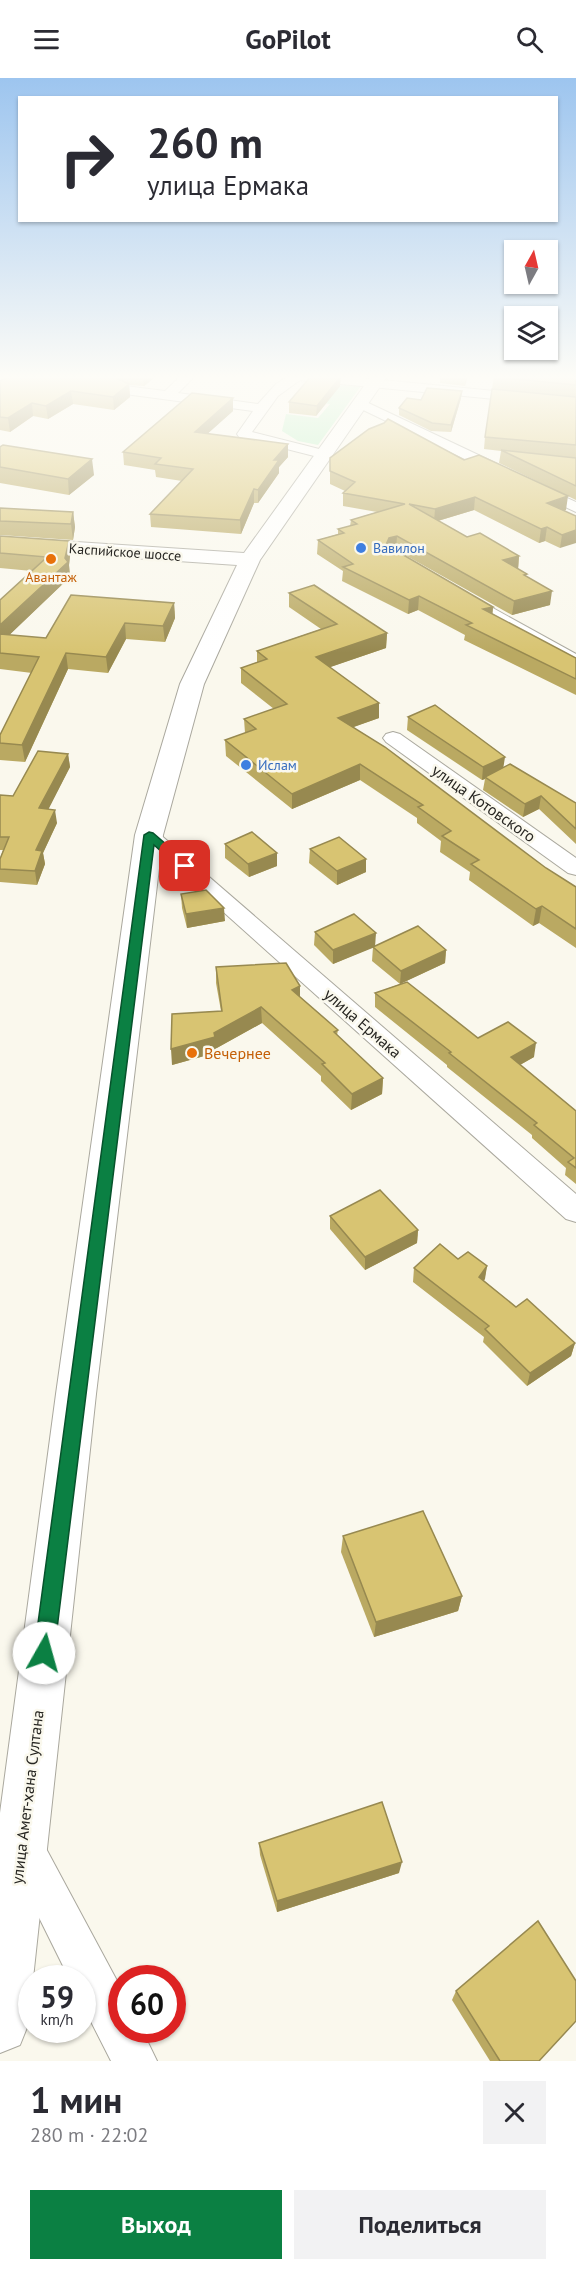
<!DOCTYPE html>
<html lang="ru">
<head>
<meta charset="utf-8">
<style>
  body { margin:0; font-family:"PT Sans",sans-serif; background:#f2f2f3; color:#2b2b33; height:100vh; display:flex; flex-direction:column; font-size:22px; white-space:nowrap }
  * { box-sizing:border-box; margin:0 }
  p { font-size:20px; color:#7c7c81 }
  .icon { flex:none; width:33px; height:33px; fill:none; stroke:currentColor; stroke-width:2; stroke-linecap:round; stroke-linejoin:round }
  .map { position:relative; height:1983px; overflow:hidden }
  .panel { display:flex; flex-direction:column; background:#fff; flex:1 }
  .panel>* { flex:none }
  .banner { position:absolute; left:18px; top:18px; width:540px; height:126px; border-radius:0px; box-shadow:0 2px 4px #0004; background:#fff; color:#2b2b33; overflow:hidden }
  .needle { width:39px; rotate:8deg }
  .controls { position:absolute; left:504px; top:162px; display:grid; gap:12px }
  .controls a { display:grid; place-items:center; width:54px; height:54px; border-radius:0px; background:#fff; box-shadow:0 2px 4px #0004; font-size:30px }
  .speed { position:absolute; left:18px; top:1887px; display:flex; gap:12px; font-size:30px; font-weight:700; text-align:center }
  .speed>* { display:grid; place-content:center; width:78px; height:78px; border-radius:50%; background:#fff; box-shadow:0 2px 4px #0004; line-height:1 }
  .speed small { font-size:15px; font-weight:400 }
  .speed .limit { border:9px solid #d22; background:#fff; color:#111 }
  .pin { position:absolute; display:grid; place-items:center; width:51px; height:51px; color:#fff; margin:-26px; border-radius:12px; box-shadow:0 3px 9px #0006 }
  .me { position:absolute; width:66px; margin:-33px; rotate:7deg; stroke-linejoin:round; filter:drop-shadow(0 0 4px #0008) }
  .turn { display:flex; align-items:center; gap:21px; height:126px; padding:0 30px; font-size:27px }
  .turn .icon { width:78px; height:78px; stroke-width:2.5 }
  .turn b { display:block; font-size:42px; line-height:51px }
  .round { display:grid; place-items:center; flex:none; width:63px; height:63px; border-radius:0px; background:#f2f2f3 }
  .summary { display:flex; align-items:center; justify-content:space-between; height:102px; padding:0 30px }
  h1 { font-size:36px; font-weight:700; line-height:45px }
  .action { display:flex; gap:12px; margin-top:auto; padding:12px 30px }
  .action a { flex:1; height:69px; border-radius:0px; background:#0b8043; color:#fff; font-size:24px; font-weight:700; line-height:69px; text-align:center }
  .action a+a { background:#f2f2f3; color:#2b2b33 }
  header { display:flex; justify-content:space-between; align-items:center; height:78px; padding:0 30px; background:#fff; font-size:27px; font-weight:700 }
  .map>svg:first-child { display:block }
  .green { fill:#b2eebe }
  .lines { fill:none; stroke-linecap:round; stroke-linejoin:round }
  .minor-casing { stroke:#aaa89e; stroke-width:2 }
  .major-casing { stroke:#aaa89e; stroke-width:2 }
  .minor { fill:#fff; fill-rule:evenodd }
  .major { fill:#fff; fill-rule:evenodd }
  .wall { fill:#baa962 }
  .shaded-wall { fill:#978950 }
  .building { fill:#d8c472; stroke:#978950; stroke-width:1.5 }
  .route { fill:#0b8043; stroke:#07532c; stroke-width:1.5 }
  .shop-dot { fill:#3f7fe0; stroke:#faf8ed; stroke-width:2 }
  .food-dot { fill:#e8710a; stroke:#faf8ed; stroke-width:2 }
  .labels { text-anchor:middle; dominant-baseline:central; stroke-width:5; stroke-linejoin:round; paint-order:stroke }
  .far-shop-label { font-size:14px; fill:#366cbe; stroke:#faf8ed; text-anchor:start }
  .far-street-label { font-size:14px; fill:#272622; stroke:#faf8ed }
  .far-food-label { font-size:14px; fill:#c56008; stroke:#faf8ed }
  .street-label { font-size:16px; fill:#272622; stroke:#faf8ed }
  .food-label { font-size:16px; fill:#c56008; stroke:#faf8ed; text-anchor:start }
</style>
</head>
<body>
<header><svg class="icon" aria-label="menu" viewBox="0 0 24 24"><path d="M4 6h16M4 12h16M4 18h16"/></svg>GoPilot<svg class="icon" aria-label="search" viewBox="0 0 24 24"><circle cx="10" cy="10" r="6"/><path d="M15 15l6 6"/></svg></header>
<div class="map">
<svg width="576" height="1983" viewBox="0 0 576 1983">
  <rect width="100%" height="100%" fill="#faf8ed"/>
  <path class="green" d="M345,307l16,1 -43,59 -20,-4 -16,-10 4,-17 32,4 12,-14 -32,-4 24,-12z"/>
  <g class="lines">
    <g class="minor-casing">
      <g id="minor">
        <path d="M182,297h14l-18,18 80,11 18,-20 14,-9h41l245,24v8l-276,-27 -22,16 -26,36 79,20 2,3 -7,4 -87,-22 -2,-3 16,-23 -128,-17 -6,-4 6,-4 40,5z"/>
        <path d="M362,322l146,69 2,3 -2,3h-10l-141,-68 -1,-3 1,-3z"/>
        <path d="M536,406l40,18v10l-45,-21 -2,-3 2,-3z"/>
        <path d="M462,513l114,63v12l-120,-66 -2,-4 2,-4z"/>
        <path d="M393,654l7,2 176,124v17l-8,-2 -182,-131 -3,-4 3,-4z"/>
        <path d="M149,751l7,2 420,363v28l-10,-3 -424,-380 -4,-4 4,-4z"/>
        <path d="M28,1757l14,6 80,149v40h20l15,31h-46l-29,-57v-26h-13l-61,-123 6,-14z"/>
      </g>
    </g>
    <g class="major-casing">
      <path id="major" d="M372,297h16l-128,185 -56,124 -41,151 -67,559 -68,631 -8,20 -20,8v-240l56,-419 79,-559 45,-151 57,-119 -237,-16v-12l244,16z"/>
    </g>
    <use href="#minor" class="minor"/>
    <use href="#major" class="major"/>
  </g>
  <g class="wall">
    <path d="M10,297h148l-14,11 -15,-1 1,12 -16,13 -41,-6 -25,15 -15,-3 -23,16 -10,-2v-49z"/>
    <path d="M440,297h28l-3,11 -25,-3z"/>
    <path d="M494,297h82v22l-84,-8z"/>
    <path d="M340,308l-24,30 -27,-3v-11z"/>
    <path d="M462,313l-1,7 -10,34 -20,-1 -32,-16v-7l22,-8z"/>
    <path d="M576,319v103l-77,-37 2,-12 -17,-2 1,-12z"/>
    <path d="M233,320v13l-25,22 80,24 -9,10v6l-21,30h-4l-13,31 -90,-7 -1,-13 32,-33 -26,-4 -1,-7 -31,-5 -1,-13z"/>
    <path d="M0,369l94,28 -25,20 -69,-12z"/>
    <path d="M330,380l134,2 102,50 -3,1 13,5 -16,32 -15,-7 -6,2 -65,-33 -36,11 29,16 52,19 -1,13 9,8 23,28 -38,10 -116,-65 97,57 -1,7 84,44v37l-112,-55 1,-5 -47,-25 -10,4 -66,-33 1,-10 -26,-17 1,-14 20,-6v-5l12,-3 1,-6 26,-8 -34,-6v-13l2,-2 -15,-7z"/>
    <path d="M0,430l73,4 2,15 -2,13 -73,-5z"/>
    <path d="M0,458l70,20 -1,9 1,12 -61,58 37,3 128,-35 1,15 -10,24 -39,-3 -18,34 -40,-4 -43,93 -25,-2v-25l32,-62 -32,-4v-69l32,-29 -32,-3z"/>
    <path d="M289,515l98,40 -1,15 -56,19 49,51 -26,9 193,141 30,19v61l-37,-25 -6,3 -64,-46 1,-8 -30,-20 1,-11 -24,-18v-5l-57,-38 -68,29 -66,-53 -1,-16 20,-7 -1,-14 30,-10 -33,-26v-15l16,-6v-11l64,-22 -32,-22z"/>
    <path d="M408,639l95,50 73,36v41l-37,-35 -16,8 -40,-27 2,-11 -3,1 -75,-50z"/>
    <path d="M68,676l2,13 -22,42 9,14 -14,30 2,11 -8,21 -37,-3v-23l3,-9h-3v-55l13,1z"/>
    <path d="M225,766l52,9v13l-28,11 -24,-19z"/>
    <path d="M310,771l56,10v13l-29,13 -28,-22z"/>
    <path d="M181,816l44,27 -38,7 -5,-20z"/>
    <path d="M315,854l60,14 71,4 -1,13 -43,20 76,55 56,19 -14,8 56,46v73l-11,-9 1,-7 -34,-30v-3l-85,-68v-2l-72,-58v-14l25,-9 -28,-23 1,-14 -40,17 -19,-19z"/>
    <path d="M216,889l84,30 38,33 -1,5 46,43 -1,16 -31,16 -30,-29v-5l-59,-53 -47,26v4l-43,12 49,-54 -5,-28z"/>
    <path d="M330,1138l88,14 -1,13 -52,27 -35,-41z"/>
    <path d="M458,1181l29,7 -3,15 32,26 59,36 -4,13 -44,30 -44,-44 1,-5 -71,-55 1,-14z"/>
    <path d="M343,1458l119,60 -4,15 -84,26 -33,-85z"/>
    <path d="M259,1765l140,30 -122,39 -17,-57z"/>
    <path d="M456,1913l83,70h-49l-38,-61z"/>
  </g>
  <g class="shaded-wall">
    <path d="M119,297h4l1,9 -8,-6z"/>
    <path d="M143,297h15l-14,11z"/>
    <path d="M466,297h2l-3,11z"/>
    <path d="M341,298l-1,10 -24,30 1,-10z"/>
    <path d="M129,306l1,13 -16,13 -1,-13z"/>
    <path d="M71,313l2,13 -25,15 -2,-13z"/>
    <path d="M462,313l-1,7 -10,34v-7z"/>
    <path d="M233,320v13l-38,34v-13z"/>
    <path d="M32,325l1,13 -23,16 -2,-14z"/>
    <path d="M288,366v13l-9,10v6l-21,30v-13l16,-30z"/>
    <path d="M92,381l2,16 -25,20 -1,-16z"/>
    <path d="M254,411v14l-13,31 -1,-14z"/>
    <path d="M568,418l-2,14 -21,6 2,-13z"/>
    <path d="M475,419l-1,13 -40,12 1,-13z"/>
    <path d="M73,434l2,15 -2,13 -2,-16z"/>
    <path d="M547,449l-2,14 -6,2 2,-14z"/>
    <path d="M576,452v13l-16,5 2,-13z"/>
    <path d="M397,458l-1,14 -10,-5 3,-7z"/>
    <path d="M69,463l1,15 -1,9 1,12 -70,67v-19l65,-67z"/>
    <path d="M519,478l-1,14 -15,-10z"/>
    <path d="M552,513l-2,14 -38,10 2,-14z"/>
    <path d="M419,518l-1,14 -10,4 1,-14z"/>
    <path d="M174,525l1,15 -10,24 -2,-16z"/>
    <path d="M493,529l-1,14 -9,-12z"/>
    <path d="M125,545l1,16 -18,34 -2,-16z"/>
    <path d="M387,555l-1,15 -70,24v-15z"/>
    <path d="M66,575l2,16 -43,93 -3,-17z"/>
    <path d="M379,625v15l-42,15 1,-15z"/>
    <path d="M68,676l2,13 -28,55 -3,-14z"/>
    <path d="M505,679l-2,13 -18,7v2l-3,1 1,-13z"/>
    <path d="M360,686v16l-68,29v-15z"/>
    <path d="M541,718l-2,13 -16,8 2,-13z"/>
    <path d="M55,732l2,13 -14,30 2,11 -8,21 -2,-14 1,-21z"/>
    <path d="M277,775v13l-28,11 -1,-13z"/>
    <path d="M366,781v13l-29,13v-14z"/>
    <path d="M542,828l-3,17 -6,3 3,-17z"/>
    <path d="M224,830l1,13 -38,7 -1,-14z"/>
    <path d="M376,855l-1,14 -42,17v-14z"/>
    <path d="M446,872l-1,13 -45,21 1,-13z"/>
    <path d="M300,908v16l-8,-12z"/>
    <path d="M261,929l1,16 -47,26v4l-43,12 -1,-16 43,-16z"/>
    <path d="M536,965l-2,14 -25,14 2,-14z"/>
    <path d="M383,1000l-1,16 -31,16 1,-16z"/>
    <path d="M418,1152l-1,13 -52,27v-13z"/>
    <path d="M487,1188l-2,13 -8,11 2,-13z"/>
    <path d="M575,1265l-4,13 -44,30 3,-13z"/>
    <path d="M462,1518l-4,15 -84,26 2,-15z"/>
    <path d="M402,1784l-3,11 -122,39v-11z"/>
  </g>
  <g class="building">
    <path d="M10,297h109l-3,3 13,6 -16,13 -42,-6 -25,15 -14,-3 -24,15 -8,-1v-36z"/>
    <path d="M312,297l29,1 -24,30 -28,-4z"/>
    <path d="M494,297h82v10l-82,-8z"/>
    <path d="M427,310l35,3 -11,34 -19,-2 -33,-15 8,-10 14,2z"/>
    <path d="M492,311l84,8v48l-91,-8z"/>
    <path d="M192,315l41,5 -38,34 93,12 -14,16h5l-21,30 -4,-1 -14,31 -90,-6 43,-45 -38,-5 6,-6 -38,-6z"/>
    <path d="M388,341l76,41 15,-5 89,41 -21,7 29,13v14l-14,5 -15,-8 -6,2 -66,-32 -40,12 -26,-5 58,33 13,-4 39,23 -16,4 24,14 -3,1 28,16 -38,10 -117,-65 -8,2 -3,7 107,62 -10,2 93,49v21l-110,-54 6,-2 -53,-27 -10,4 -66,-33 10,-3 -35,-24 26,-7 -6,-4 19,-5 -6,-4 54,-16 -62,-11 12,-11 -25,-11v-13l39,-29 15,-6z"/>
    <path d="M3,367l89,14 -24,20 -68,-12v-20z"/>
    <path d="M501,372l75,8v28z"/>
    <path d="M0,430l73,4 -2,12 -71,-3z"/>
    <path d="M0,458l69,5 -4,17 3,4 -68,63v-25l47,-43 -47,-4z"/>
    <path d="M314,507l73,48 -71,24 63,46 -41,15 47,29 161,121 30,19v42l-34,-23 -6,3 -65,-45 8,-4 -37,-24 9,-5 -33,-24 5,-2 -63,-41 -68,30 -67,-54 31,-11 -12,-10 43,-15 -46,-36 26,-9 -10,-8 80,-27 -48,-31z"/>
    <path d="M71,517l103,8 -11,23 -38,-3 -19,34 -40,-4 -44,92 -22,-2v-8l39,-78 -39,-4v-19l46,4z"/>
    <path d="M435,627l70,52 -22,10 -75,-50z"/>
    <path d="M38,673l30,3 -29,54 16,2 -19,40 6,1 -7,20 -35,-2v-10l9,-22h-9v-42l13,1z"/>
    <path d="M510,686l66,39v26l-35,-33 -16,8 -40,-27z"/>
    <path d="M252,754l25,21 -29,11 -23,-20z"/>
    <path d="M339,759l27,22 -29,12 -27,-22z"/>
    <path d="M206,812l18,18 -38,6 -5,-20z"/>
    <path d="M354,836l22,19 -43,17 -18,-18z"/>
    <path d="M418,848l28,24 -45,21 -28,-24z"/>
    <path d="M286,885l14,23 -8,4 46,40 -4,2 49,46 -31,16 -30,-30 3,-1 -64,-56 -47,26 1,4 -44,12 1,-35 50,-3 -6,-44z"/>
    <path d="M407,904l71,56 30,-16 28,21 -25,14 65,54v57l-8,-6 6,-4 -40,-33 3,-2 -88,-70 2,-1 -76,-59z"/>
    <path d="M380,1112l38,40 -53,27 -35,-41z"/>
    <path d="M440,1166l18,15 10,-7 19,14 -8,11 37,30 11,-8 48,44 -45,30 -45,-44 4,-3 -75,-58z"/>
    <path d="M423,1433l39,85 -86,26 -33,-86z"/>
    <path d="M382,1724l20,60 -125,39 -18,-58z"/>
    <path d="M538,1843l38,60v40l-37,40h-39l-44,-70z"/>
  </g>
  <linearGradient id="sky" x2="0" y2="1"><stop stop-color="#9dc5ef"/><stop offset="0.52" stop-color="#fdfcf7"/><stop offset="1" stop-color="#fdfcf7" stop-opacity="0"/></linearGradient>
  <rect width="576" height="575" fill="url(#sky)"/>
  <path class="route" d="M149,754l4,1 38,33 -2,3h-8l-27,-24 -100,808 -3,7 -7,3 -7,-3 -3,-7 110,-818z"/>
  <g class="shop-dot">
    <circle cx="361" cy="470" r="6"/>
    <circle cx="246" cy="687" r="6"/>
  </g>
  <g class="food-dot">
    <circle cx="51" cy="481" r="6"/>
    <circle cx="192" cy="975" r="6"/>
  </g>
  <g class="labels">
    <g class="far-shop-label">
      <text x="373" y="470">Вавилон</text>
      <text x="258" y="687">Ислам</text>
    </g>
    <g class="far-street-label">
      <text transform="translate(125 474) rotate(4)">Каспийское шоссе</text>
    </g>
    <g class="far-food-label">
      <text x="51" y="499">Авантаж</text>
    </g>
    <g class="street-label">
      <text transform="translate(484 725) rotate(35)">улица Котовского</text>
      <text transform="translate(363 945) rotate(41)">улица Ермака</text>
      <text transform="translate(27 1719) rotate(-83)">улица Амет-хана Султана</text>
    </g>
    <g class="food-label">
      <text x="204" y="975">Вечернее</text>
    </g>
  </g>
</svg>
<div class="controls">
<a><svg class="needle" viewBox="-14 -14 28 28"><path d="M0-13l5 13h-10z" fill="#e53935"/><path d="M0 13l5-13h-10z" fill="#7c7c81"/></svg></a>
<a><svg class="icon" aria-label="layers" viewBox="0 0 24 24"><path d="M12 4l9 5-9 5-9-5zM3 14l9 5 9-5"/></svg></a>
</div>
<div class="speed"><div>59<small>km/h</small></div><div class="limit">60</div></div>
<div class="pin" style="left:185px;top:788px;background:#d93025"><svg class="icon" aria-label="arrive" viewBox="0 0 24 24"><path d="M6 21V4h12l-3 4 3 4H6"/></svg></div>
<svg class="me" style="left:44px;top:1575px" viewBox="-20 -20 40 40"><circle r="19" fill="#fff"/><path d="M0-13L10 11 0 6-10 11z" fill="#0b8043"/></svg>
<div class="banner">
<div class="turn"><svg class="icon" aria-label="right" viewBox="0 0 24 24"><path d="M7 20v-9h11M14 6l5 5-5 5"/></svg><div><b>260 m</b>улица Ермака</div></div>
</div>
</div>
<section class="panel">
<div class="summary"><div><h1>1 мин</h1><p>280 m · 22:02</p></div><a class="round"><svg class="icon" aria-label="close" viewBox="0 0 24 24"><path d="M6 6l12 12M18 6L6 18"/></svg></a></div>
<div class="action"><a>Выход</a><a>Поделиться</a></div>
</section>
</body>
</html>
